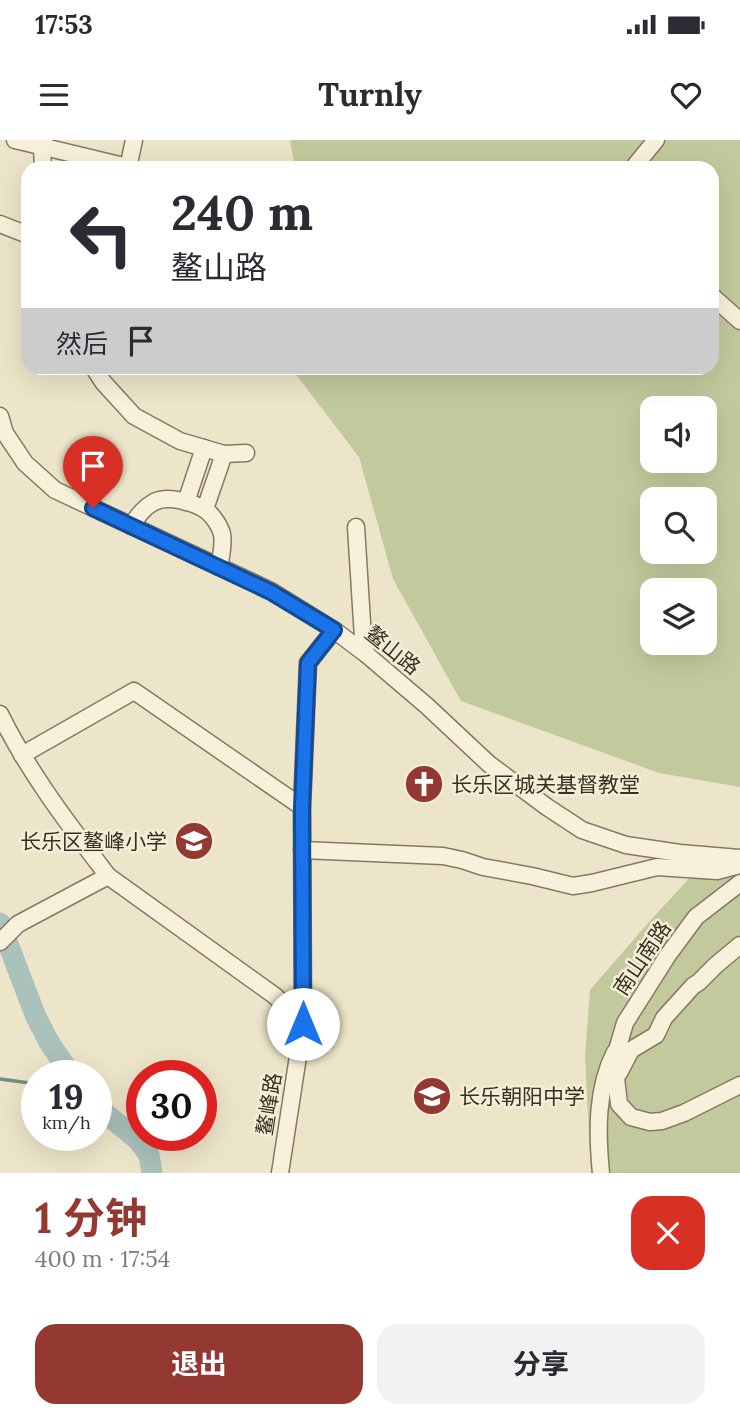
<!DOCTYPE html>
<html lang="zh">
<head>
<meta charset="utf-8">
<style>
  body { margin:0; font-family:Lora,"Noto Sans SC",serif; background:#f2f2f3; color:#2b2b33; height:100vh; display:flex; flex-direction:column; font-size:26px; white-space:nowrap }
  * { box-sizing:border-box; margin:0 }
  p { font-size:23px; color:#7c7c81 }
  .icon { flex:none; width:38px; height:38px; fill:none; stroke:currentColor; stroke-width:2; stroke-linecap:round; stroke-linejoin:round }
  .map { position:relative; height:1033px; overflow:hidden }
  .side { display:flex; flex-direction:column; background:#fff; flex:1 }
  .side>* { flex:none }
  .guide { position:absolute; left:21px; top:21px; width:698px; height:214px; border-radius:21px; box-shadow:0 7px 28px #0002; background:#fff; color:#2b2b33; overflow:hidden }
  .controls { position:absolute; left:640px; top:256px; display:grid; gap:14px }
  .controls a { display:grid; place-items:center; width:77px; height:77px; border-radius:14px; background:#fff; box-shadow:0 7px 28px #0002; font-size:35px }
  .speed { position:absolute; left:21px; top:920px; display:flex; gap:14px; font-size:35px; font-weight:700; text-align:center }
  .speed>* { display:grid; place-content:center; width:91px; height:91px; border-radius:50%; background:#fff; box-shadow:0 7px 28px #0002; line-height:1 }
  .speed small { font-size:18px; font-weight:400 }
  .speed .limit { border:10px solid #d22; background:#fff; color:#111 }
  .pin { position:absolute; display:grid; place-items:center; width:60px; height:60px; color:#fff; margin:-72px -30px; border-radius:50% 50% 50% 0; rotate:-45deg; box-shadow:0 0 7px #0007 }
  .pin .icon { rotate:45deg }
  .me { position:absolute; width:77px; margin:-38px; rotate:0deg; stroke-linejoin:round; filter:drop-shadow(0 0 5px #0008) }
  .turn { display:flex; align-items:center; gap:24px; height:147px; padding:0 35px; font-size:32px }
  .turn .icon { width:91px; height:91px; stroke-width:2.5 }
  .turn b { display:block; font-size:49px; line-height:60px }
  .then { display:flex; align-items:center; height:66px; padding:0 35px; background:#0003; gap:14px; font-size:26px }
  .round { display:grid; place-items:center; flex:none; width:74px; height:74px; border-radius:21px; background:#f2f2f3 }
  .head { display:flex; align-items:center; justify-content:space-between; height:119px; padding:0 35px }
  h1 { font-size:42px; font-weight:700; line-height:52px; color:#933932 }
  .cta { display:flex; gap:14px; margin-top:auto; padding:14px 35px }
  .cta a { flex:1; height:80px; border-radius:21px; background:#933932; color:#fff; font-size:28px; font-weight:700; line-height:80px; text-align:center }
  .cta a+a { background:#f2f2f3; color:#2b2b33 }
  .status { display:flex; justify-content:space-between; align-items:center; height:49px; padding:0 35px; background:#fff; direction:ltr }
  .status svg { height:19px; fill:currentColor }
  header { display:flex; justify-content:space-between; align-items:center; height:91px; padding:0 35px; background:#fff; font-size:32px; font-weight:700 }
  .map>svg:first-child { display:block }
  .green { fill:#c2ca9d; fill-rule:evenodd }
  .lines { fill:none; stroke-linecap:round; stroke-linejoin:round }
  .stream { stroke:#708f8a; stroke-width:3.5 }
  .river { stroke:#aac1bc; stroke-width:21 }
  .minor-casing { stroke:#88785f; stroke-width:19 }
  .minor { stroke:#f7f1dc; stroke-width:16 }
  .route-casing { stroke:#114b97; stroke-width:18 }
  .route { stroke:#1a73e8; stroke-width:12 }
  .labels { text-anchor:middle; dominant-baseline:central; stroke-width:5; stroke-linejoin:round; paint-order:stroke }
  .street-label { font-size:21px; fill:#392f21; stroke:#f4eed9 }
  .poi-label { font-size:21px; fill:#392f21; stroke:#f4eed9; text-anchor:start }
</style>
</head>
<body>
<div class="status"><b>17:53</b><svg viewBox="0 0 49 12"><path d="M0 12V9h3v3zM5 12V6h3v6zM10 12V3h3v9zM15 12V0h3v12zM26 1h20v11H26zM47 4h2v5h-2z"/></svg></div>
<header><svg class="icon" aria-label="menu" viewBox="0 0 24 24"><path d="M4 6h16M4 12h16M4 18h16"/></svg>Turnly<svg class="icon" aria-label="heart" viewBox="0 0 24 24"><path d="M12 20l-8-8c-3-5 5-10 8-4 3-6 11-1 8 4z"/></svg></header>
<div class="map">
<svg width="740" height="1033" viewBox="0 0 740 1033">
  <rect width="100%" height="100%" fill="#ece5c9"/>
  <g class="green">
    <path d="M290,0h450v647l-81,-14 -198,-72 -68,-122 -34,-122 -68,-89h421v-200h-417zM653,268h52v52h-52zM653,359h52v52h-52zM653,450h52v52h-52z"/>
    <path d="M740,715v318h-149l-6,-117 5,-66 58,-67 49,-53z"/>
  </g>
  <g class="lines">
    <path class="stream" d="M0,939l37,5"/>
    <g class="river">
      <path d="M0,783l36,94 13,25 23,34"/>
      <path d="M96,966l42,34 11,15 3,18"/>
    </g>
    <g class="minor-casing">
      <g id="minor">
        <path d="M15,0l113,27"/>
        <path d="M43,28l-1,-20 2,-8"/>
        <path d="M128,28l6,-28"/>
        <path d="M633,28l23,-28"/>
        <path d="M0,84l28,11"/>
        <path d="M712,156l28,25"/>
        <path d="M94,228l9,14 31,34 46,25 44,13 22,-1"/>
        <path d="M0,276l5,17 20,30 30,27 216,101 63,39 32,24 61,52 62,58 58,43 35,23 44,15 54,8 60,5"/>
        <path d="M186,362l18,-54"/>
        <path d="M205,369l19,-55"/>
        <path d="M131,386c7,-10 12,-18 23,-24 14,-7 40,0 53,9 6,5 13,15 15,23 2,11 -1,22 -3,33"/>
        <path d="M356,387l7,111 3,16"/>
        <path d="M0,574c29,59 69,111 108,162"/>
        <path d="M22,615l112,-64 168,116"/>
        <path d="M302,710l141,6 19,4 21,7 49,9 41,10 19,-3 65,-16 60,4 23,-6"/>
        <path d="M740,743l-44,34 -28,38 -43,68 -7,24 -2,31 3,26 12,13 19,5 12,-1 22,-8 56,-28"/>
        <path d="M0,802l18,-18 90,-48 167,120 28,28"/>
        <path d="M619,933l12,-23 25,-15 8,-17 29,-32 6,-4 17,-17 24,-20"/>
        <path d="M280,1033l23,-149 -1,-217 6,-144 26,-33"/>
        <path d="M601,1033c-4,-40 -5,-84 14,-121"/>
      </g>
    </g>
    <use href="#minor" class="minor"/>
  </g>
  <g class="lines">
    <g class="route-casing">
      <path id="route" d="M93,368l178,84 63,38 -26,33 -6,144 1,217"/>
    </g>
    <use href="#route" class="route"/>
  </g>
  <defs>
    <g id="church-disc" transform="scale(2.0125)"><circle r="9.5" fill="#933932" stroke="#f4eed9"/><path d="M-1.2-6h2.4v3.5h3.3v2.4h-3.3V6h-2.4V-.1h-3.3v-2.4h3.3Z" fill="#fff"/></g>
    <g id="school-disc" transform="scale(2.0125)"><circle r="9.5" fill="#933932" stroke="#f4eed9"/><path d="M0-5L7-2L0 1L-7-2ZM-4 1L0 2.5L4 1V4Q0 6-4 4Z" fill="#fff"/></g>
  </defs>
  <g fill-rule="evenodd">
    <use href="#church-disc" x="424" y="644"/>
    <use href="#school-disc" x="194" y="701"/>
    <use href="#school-disc" x="432" y="956"/>
  </g>
  <g class="labels">
    <g class="street-label">
      <text transform="translate(393 510) rotate(39)">鳌山路</text>
      <text transform="translate(642 818) rotate(-56)">南山南路</text>
      <text transform="translate(269 964) rotate(-81)">鳌峰路</text>
    </g>
    <g class="poi-label">
      <text x="451" y="644">长乐区城关基督教堂</text>
      <text x="167" y="701" text-anchor="end">长乐区鳌峰小学</text>
      <text x="459" y="956">长乐朝阳中学</text>
    </g>
  </g>
</svg>
<div class="controls">
<a><svg class="icon" aria-label="sound" viewBox="0 0 24 24"><path d="M4 9h4l5-4v14l-5-4H4zM17 9q2 3 0 6"/></svg></a>
<a><svg class="icon" aria-label="search" viewBox="0 0 24 24"><circle cx="10" cy="10" r="6"/><path d="M15 15l6 6"/></svg></a>
<a><svg class="icon" aria-label="layers" viewBox="0 0 24 24"><path d="M12 4l9 5-9 5-9-5zM3 14l9 5 9-5"/></svg></a>
</div>
<div class="speed"><div>19<small>km/h</small></div><div class="limit">30</div></div>
<div class="pin" style="left:93px;top:368px;background:#d93025"><svg class="icon" aria-label="arrive" viewBox="0 0 24 24"><path d="M6 21V4h12l-3 4 3 4H6"/></svg></div>
<svg class="me" style="left:303px;top:884px" viewBox="-20 -20 40 40"><circle r="19" fill="#fff"/><path d="M0-13L10 11 0 6-10 11z" fill="#1a73e8"/></svg>
<div class="guide">
<div class="turn"><svg class="icon" aria-label="left" viewBox="0 0 24 24"><path d="M17 20v-9H6M10 6l-5 5 5 5"/></svg><div><b>240 m</b>鳌山路</div></div>
<div class="then">然后<svg class="icon" aria-label="arrive" viewBox="0 0 24 24"><path d="M6 21V4h12l-3 4 3 4H6"/></svg></div>
</div>
</div>
<section class="side">
<div class="head"><div><h1>1 分钟</h1><p>400 m · 17:54</p></div><a class="round" style="background:#d93025;color:#fff"><svg class="icon" aria-label="close" viewBox="0 0 24 24"><path d="M6 6l12 12M18 6L6 18"/></svg></a></div>
<div class="cta"><a>退出</a><a>分享</a></div>
</section>
</body>
</html>
